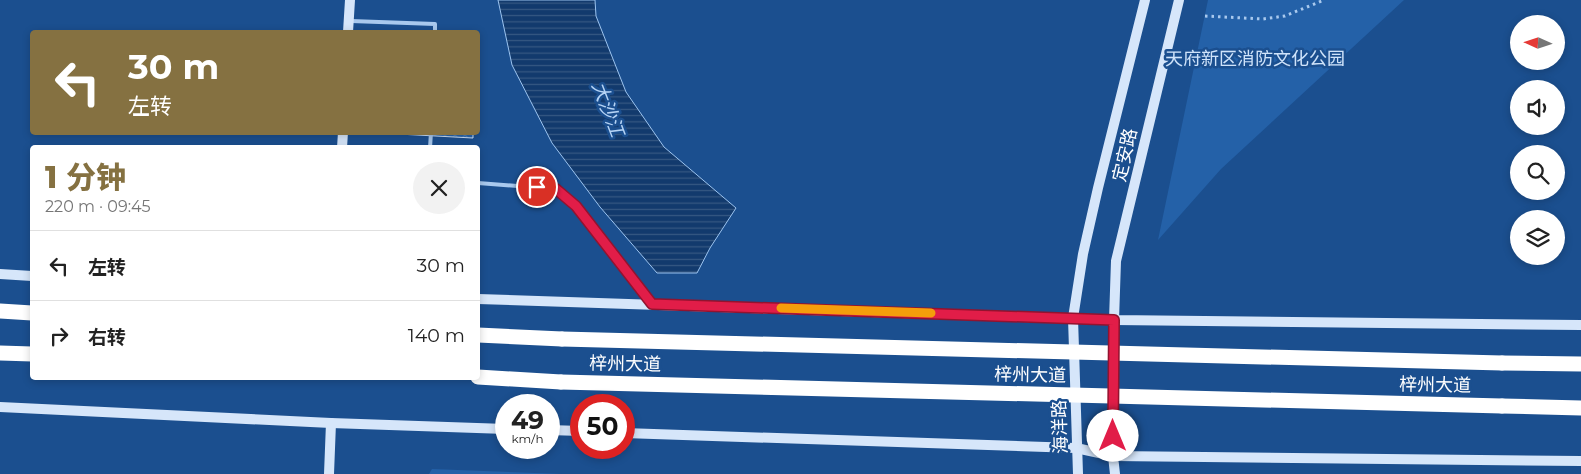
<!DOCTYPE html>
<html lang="zh">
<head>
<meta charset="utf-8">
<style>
  body { margin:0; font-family:Montserrat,"Noto Sans SC",sans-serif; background:#f2f2f2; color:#222; height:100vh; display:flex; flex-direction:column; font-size:19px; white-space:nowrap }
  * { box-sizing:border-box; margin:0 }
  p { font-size:16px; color:#767676 }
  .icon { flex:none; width:28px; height:28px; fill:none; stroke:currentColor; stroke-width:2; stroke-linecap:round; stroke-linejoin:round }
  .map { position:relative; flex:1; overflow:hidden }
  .drawer { position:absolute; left:30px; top:145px; width:450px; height:235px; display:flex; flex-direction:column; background:#fff; border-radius:5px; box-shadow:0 2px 8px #0003 }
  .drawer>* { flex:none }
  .hud { position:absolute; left:30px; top:30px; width:450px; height:105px; border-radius:5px; box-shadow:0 2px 8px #0003; background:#857141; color:#fff; overflow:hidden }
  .needle { width:32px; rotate:273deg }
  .tools { position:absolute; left:1510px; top:15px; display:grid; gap:10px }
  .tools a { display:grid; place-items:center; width:55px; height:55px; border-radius:50%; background:#fff; box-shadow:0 2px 8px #0003; font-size:25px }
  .speed { position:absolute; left:495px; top:394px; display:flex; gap:10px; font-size:25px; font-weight:700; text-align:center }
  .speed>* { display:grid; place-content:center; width:65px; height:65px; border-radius:50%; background:#fff; box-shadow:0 2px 8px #0003; line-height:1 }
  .speed small { font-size:12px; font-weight:400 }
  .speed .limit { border:8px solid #d22; background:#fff; color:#111 }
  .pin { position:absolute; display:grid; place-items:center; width:42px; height:42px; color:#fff; margin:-21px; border:2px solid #fff; border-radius:50%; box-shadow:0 1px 5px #0007 }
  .me { position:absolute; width:55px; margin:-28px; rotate:0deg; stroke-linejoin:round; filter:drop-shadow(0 0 4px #0008) }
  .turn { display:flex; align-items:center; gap:18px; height:105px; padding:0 15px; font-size:22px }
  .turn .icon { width:65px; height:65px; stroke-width:2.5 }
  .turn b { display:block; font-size:35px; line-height:42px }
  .round { display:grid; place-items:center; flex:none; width:52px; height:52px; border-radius:26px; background:#f2f2f2 }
  .headline { display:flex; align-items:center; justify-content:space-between; height:85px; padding:0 15px }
  h1 { font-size:30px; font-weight:800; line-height:38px; color:#857141 }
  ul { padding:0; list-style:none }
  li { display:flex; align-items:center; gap:15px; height:70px; padding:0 15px; border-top:1px solid #e0e0e0 }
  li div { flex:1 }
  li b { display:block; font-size:19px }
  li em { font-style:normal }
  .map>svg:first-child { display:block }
  .park { fill:#2461a8 }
  .water { fill:url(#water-rules); stroke:#9cc4f0 }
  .building { fill:url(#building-cross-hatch); stroke:#cfe3fa }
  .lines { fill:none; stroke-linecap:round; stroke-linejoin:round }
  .path { stroke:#a9c9ee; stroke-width:3; stroke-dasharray:2.5 4; stroke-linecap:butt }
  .lane { stroke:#a9c9ee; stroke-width:4 }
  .secondary { stroke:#d6e6fa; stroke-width:10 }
  .highway { stroke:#fff; stroke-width:15 }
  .highway-bridge { stroke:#fff; stroke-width:15 }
  .route-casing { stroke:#92132f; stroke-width:12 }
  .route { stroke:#e11d48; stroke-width:9 }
  .slow { stroke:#f59e0b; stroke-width:9 }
  .labels { text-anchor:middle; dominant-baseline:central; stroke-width:5; stroke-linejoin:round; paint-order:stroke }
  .park-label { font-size:18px; fill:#cfe3fa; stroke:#1b4f8f }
  .street-label { font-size:18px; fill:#fff; stroke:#1b4f8f }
  .water-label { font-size:19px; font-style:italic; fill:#b5d3f5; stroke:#1b4f8f }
</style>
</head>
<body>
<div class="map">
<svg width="1581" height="474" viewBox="0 0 1581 474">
  <defs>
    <pattern id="water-rules" width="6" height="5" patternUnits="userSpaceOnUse" patternTransform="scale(1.25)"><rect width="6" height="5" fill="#123a6d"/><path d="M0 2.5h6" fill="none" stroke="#365883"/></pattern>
    <pattern id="building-cross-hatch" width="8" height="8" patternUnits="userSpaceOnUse" patternTransform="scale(1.25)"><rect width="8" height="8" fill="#2a66ad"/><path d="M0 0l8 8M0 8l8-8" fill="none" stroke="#4a7db9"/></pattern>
  </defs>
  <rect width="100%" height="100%" fill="#1b4f8f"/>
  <g class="park">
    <path d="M1208,0h196l-183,169 -63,71z"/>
    <path d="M432,469l130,5h-133z"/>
  </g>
  <path class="water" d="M498,0h97l1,16 30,76 38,55 72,61 -26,40 -13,25h-40l-57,-66 -48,-64 -40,-78z"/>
  <path class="building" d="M399,132h74v6l-75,-4z"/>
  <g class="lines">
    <path class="path" d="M1205,16l58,3 22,-3 39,-16"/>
    <g class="lane">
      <path d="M351,21l84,3v8"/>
      <path d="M430,148l1,-16"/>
      <path d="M478,183l78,6 20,17 75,96"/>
    </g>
    <g class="secondary">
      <path d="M348,32l2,-32"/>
      <path d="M342,148l1,-16"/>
      <path d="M0,274l32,2"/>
      <path d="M478,299l636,21 467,5"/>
      <path d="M0,407l331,16 175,6"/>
      <path d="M549,430l32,1"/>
      <path d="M624,433l452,15 37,8 468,5"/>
      <path d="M329,474l2,-51"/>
      <path d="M1078,474l-5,-156 10,-64 15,-66 47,-188"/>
      <path d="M1115,474l-2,-18 1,-136 2,-59 63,-261"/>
    </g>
    <g class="highway">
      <path d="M0,311l32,2"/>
      <path d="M478,335l84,4"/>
      <path d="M0,353l32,1"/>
      <path d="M1502,363l79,1"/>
      <path d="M478,377l83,5"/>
      <path d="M1502,406l79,2"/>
    </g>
    <g class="highway-bridge">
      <path d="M562,339l940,24"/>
      <path d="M561,382l941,24"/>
    </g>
  </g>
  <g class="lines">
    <g class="route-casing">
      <path id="route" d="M537,187l19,2 20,17 76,98 462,16 -1,116"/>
    </g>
    <use href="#route" class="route"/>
    <path class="slow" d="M781,308l150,5"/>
  </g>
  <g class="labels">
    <g class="park-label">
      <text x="1255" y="59">天府新区消防文化公园</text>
    </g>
    <g class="street-label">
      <text transform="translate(1125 155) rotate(-77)">定安路</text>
      <text transform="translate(625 364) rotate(1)">梓州大道</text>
      <text transform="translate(1030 375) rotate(1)">梓州大道</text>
      <text transform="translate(1435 385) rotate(1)">梓州大道</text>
      <text transform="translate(1060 427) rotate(-92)">海洋路</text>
    </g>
    <g class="water-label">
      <text transform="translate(608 109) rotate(69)">大沙江</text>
    </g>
  </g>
</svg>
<div class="tools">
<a><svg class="needle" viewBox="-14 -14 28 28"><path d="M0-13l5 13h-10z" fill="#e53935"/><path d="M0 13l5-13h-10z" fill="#767676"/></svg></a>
<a><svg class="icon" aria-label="sound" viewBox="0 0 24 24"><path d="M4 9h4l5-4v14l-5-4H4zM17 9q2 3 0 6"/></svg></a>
<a><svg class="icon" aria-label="search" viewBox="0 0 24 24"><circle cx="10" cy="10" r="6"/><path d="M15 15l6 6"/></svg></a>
<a><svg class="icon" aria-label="layers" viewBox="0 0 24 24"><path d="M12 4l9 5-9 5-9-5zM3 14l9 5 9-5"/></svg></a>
</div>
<div class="speed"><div>49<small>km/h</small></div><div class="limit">50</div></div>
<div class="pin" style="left:537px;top:187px;background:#d93025"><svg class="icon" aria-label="arrive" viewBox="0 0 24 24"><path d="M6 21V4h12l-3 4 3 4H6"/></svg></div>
<svg class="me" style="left:1113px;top:436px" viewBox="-20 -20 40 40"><circle r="19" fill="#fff"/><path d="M0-13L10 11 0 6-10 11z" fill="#e11d48"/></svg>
<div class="hud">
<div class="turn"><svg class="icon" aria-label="left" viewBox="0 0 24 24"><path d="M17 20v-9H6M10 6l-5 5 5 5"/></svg><div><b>30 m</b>左转</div></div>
</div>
<section class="drawer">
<div class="headline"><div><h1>1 分钟</h1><p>220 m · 09:45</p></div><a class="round"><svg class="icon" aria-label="close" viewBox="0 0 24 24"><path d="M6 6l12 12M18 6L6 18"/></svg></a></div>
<ul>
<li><svg class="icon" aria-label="left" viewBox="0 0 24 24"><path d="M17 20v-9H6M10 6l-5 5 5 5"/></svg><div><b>左转</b></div><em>30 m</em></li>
<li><svg class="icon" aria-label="right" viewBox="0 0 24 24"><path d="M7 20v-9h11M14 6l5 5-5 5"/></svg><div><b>右转</b></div><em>140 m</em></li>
</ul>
</section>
</div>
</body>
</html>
